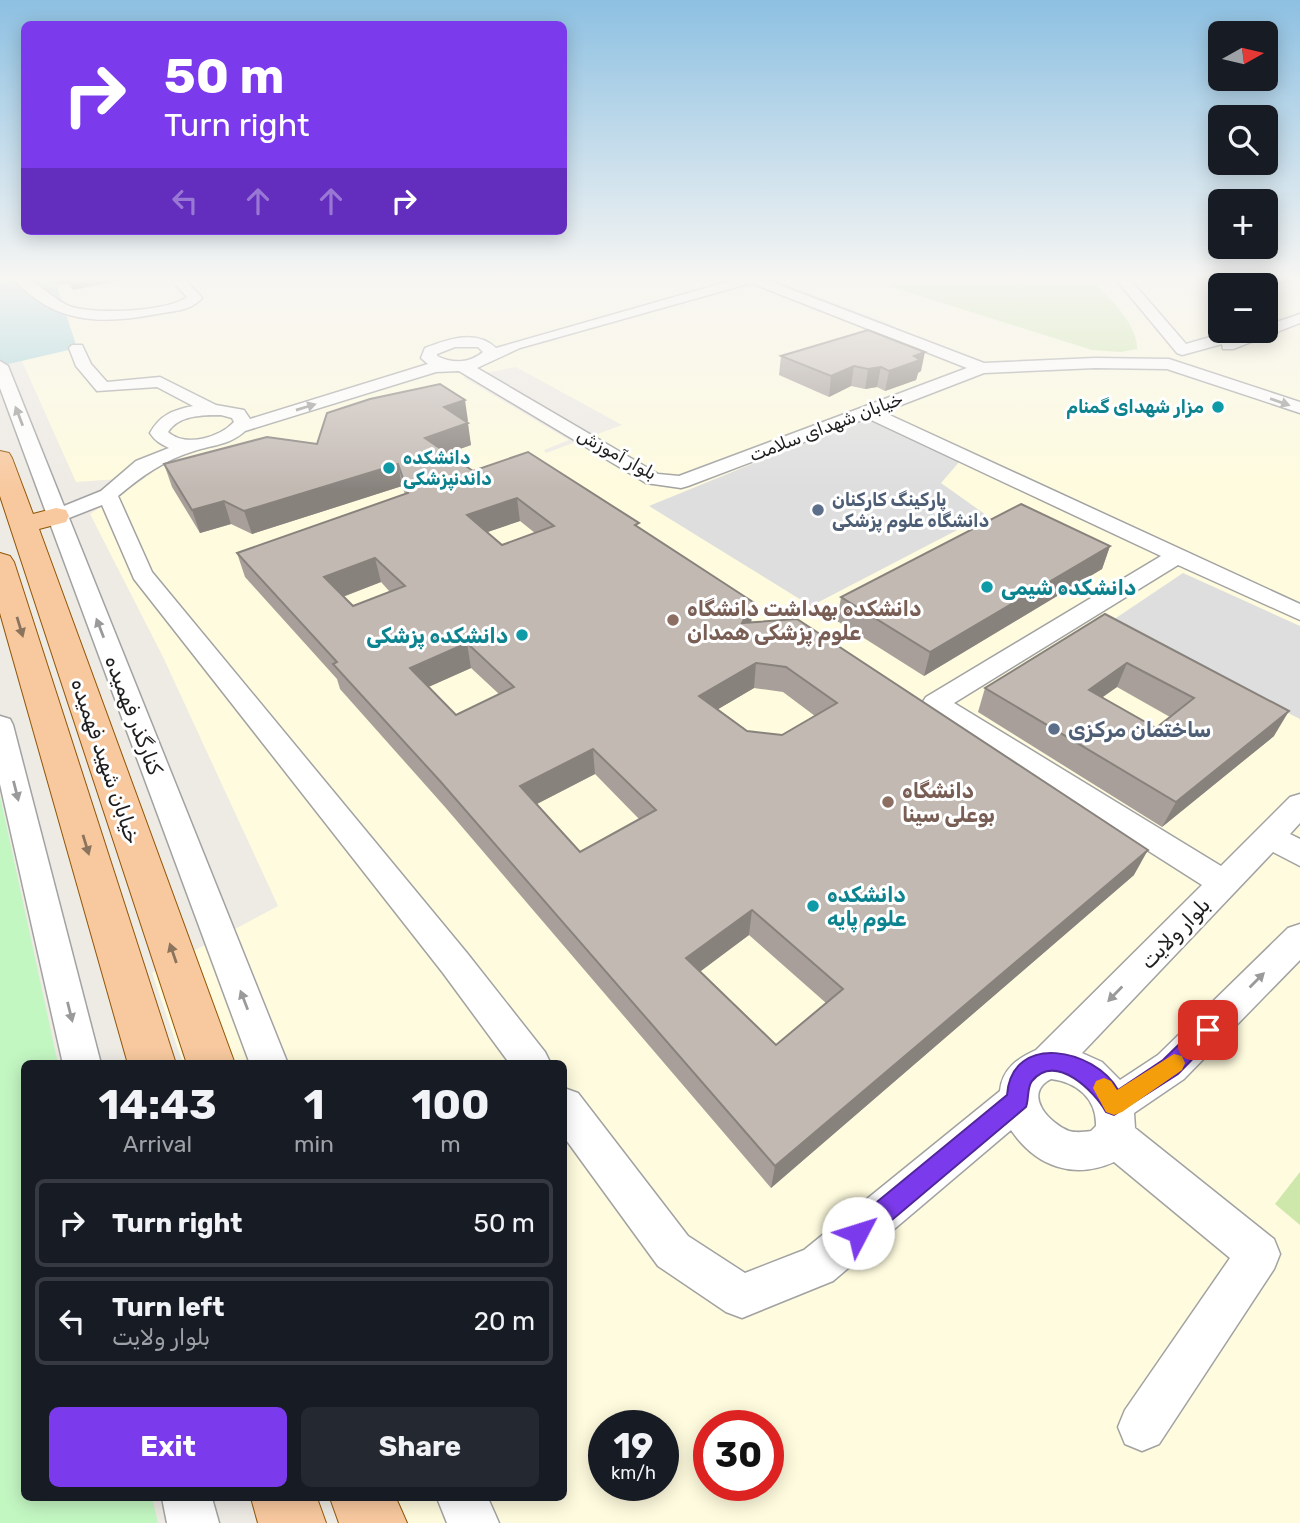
<!DOCTYPE html>
<html lang="en">
<head>
<meta charset="utf-8">
<style>
  body { margin:0; font-family:Rubik,"Noto Sans Arabic",sans-serif; background:#242831; color:#f1f3f6; height:100vh; display:flex; flex-direction:column; font-size:26px; white-space:nowrap }
  * { box-sizing:border-box; margin:0 }
  p { font-size:23px; color:#9ea1a6 }
  .icon { flex:none; width:38px; height:38px; fill:none; stroke:currentColor; stroke-width:2; stroke-linecap:round; stroke-linejoin:round }
  .map { position:relative; flex:1; overflow:hidden }
  .side { position:absolute; left:21px; top:1060px; width:546px; height:441px; display:flex; flex-direction:column; background:#171b24; border-radius:10px; box-shadow:0 4px 18px #0003 }
  .side>* { flex:none }
  .banner { position:absolute; left:21px; top:21px; width:546px; height:214px; border-radius:10px; box-shadow:0 4px 18px #0003; background:#7c3aed; color:#fff; overflow:hidden }
  .needle { width:46px; rotate:82deg }
  .controls { position:absolute; left:1208px; top:21px; display:grid; gap:14px }
  .controls a { display:grid; place-items:center; width:70px; height:70px; border-radius:10px; background:#171b24; box-shadow:0 4px 18px #0003; font-size:35px }
  .speed { position:absolute; left:588px; top:1410px; display:flex; gap:14px; font-size:35px; font-weight:700; text-align:center }
  .speed>* { display:grid; place-content:center; width:91px; height:91px; border-radius:50%; background:#171b24; box-shadow:0 4px 18px #0003; line-height:1 }
  .speed small { font-size:18px; font-weight:400 }
  .speed .limit { border:10px solid #d22; background:#fff; color:#111 }
  .pin { position:absolute; display:grid; place-items:center; width:60px; height:60px; color:#fff; margin:-30px; border-radius:14px; box-shadow:0 4px 10px #0006 }
  .me { position:absolute; width:77px; margin:-38px; rotate:50deg; stroke-linejoin:round; filter:drop-shadow(0 0 5px #0008) }
  .turn { display:flex; align-items:center; gap:24px; height:147px; padding:0 28px; font-size:32px }
  .turn .icon { width:91px; height:91px; stroke-width:2.5 }
  .turn b { display:block; font-size:49px; line-height:60px }
  .lanes { display:flex; align-items:center; height:66px; padding:0 28px; background:#0003; justify-content:center; gap:35px; direction:ltr }
  .lanes .off { opacity:.35 }
  .eta { display:flex; justify-content:space-evenly; align-items:center; height:119px; text-align:center }
  .eta b { font-size:42px; font-weight:700; line-height:49px }
  .button { display:flex; gap:14px; margin-top:auto; padding:14px 28px }
  .button a { flex:1; height:80px; border-radius:10px; background:#7c3aed; color:#fff; font-size:28px; font-weight:700; line-height:80px; text-align:center }
  .button a+a { background:#242831; color:#f1f3f6 }
  ul { padding:0; list-style:none }
  li { display:flex; align-items:center; gap:21px; height:88px; margin:0 14px 10px; padding:0 14px; border:4px solid #363941; border-radius:10px }
  li div { flex:1 }
  li b { display:block; font-size:26px }
  li em { font-style:normal }
  .map>svg:first-child { display:block }
  .education { fill:#fefbde; fill-rule:evenodd }
  .grass { fill:#cee7ab }
  .park { fill:#c3f7c2 }
  .parking { fill:#dedede }
  .water { fill:#a6d3da }
  .lines { fill:none; stroke-linecap:round; stroke-linejoin:round }
  .minor-casing { stroke:#a2a2a2; stroke-width:3 }
  .major-casing { stroke:#915606; stroke-width:2 }
  .minor { fill:#fff; fill-rule:evenodd }
  .major { fill:#f8c99f; fill-rule:evenodd }
  .wall { fill:#a89f9a; fill-rule:evenodd }
  .shaded-wall { fill:#88827d }
  .building { fill:#c3b9b3; stroke:#88827d; stroke-width:2; fill-rule:evenodd }
  .oneway { fill:#9a9a9a }
  .oneway2 { fill:#8b745e }
  .route { fill:#7c3aed; stroke:#51269a; stroke-width:2 }
  .slow { fill:#f59e0b }
  .culture-dot { fill:#0f9aa8; stroke:#fff; stroke-width:2.5 }
  .service-dot { fill:#5c6f8a; stroke:#fff; stroke-width:2.5 }
  .education-dot { fill:#8d6e63; stroke:#fff; stroke-width:2.5 }
  .labels { text-anchor:middle; dominant-baseline:central; stroke-width:6; stroke-linejoin:round; paint-order:stroke }
  .far-culture-label { font-size:18px; font-weight:bold; fill:#0d838f; stroke:#fff; text-anchor:end }
  .far-street-label { font-size:18px; fill:#1e1e1e; stroke:#fff }
  .far-service-label { font-size:18px; font-weight:bold; fill:#4e5e75; stroke:#fff; text-anchor:start }
  .culture-label { font-size:21px; font-weight:bold; fill:#0d838f; stroke:#fff; text-anchor:start }
  .education-label { font-size:21px; font-weight:bold; fill:#785e54; stroke:#fff; text-anchor:start }
  .street-label { font-size:21px; fill:#1e1e1e; stroke:#fff }
  .service-label { font-size:21px; font-weight:bold; fill:#4e5e75; stroke:#fff; text-anchor:start }
</style>
</head>
<body>
<div class="map">
<svg width="1300" height="1523" viewBox="0 0 1300 1523">
  <rect width="100%" height="100%" fill="#eeeae4"/>
  <path class="education" d="M0,277h747l138,54 10,-5 -128,-49h533v1246h-961l-9,-25h234v-434h-381l-31,-91 126,-67 -115,-249 -73,-143 56,-37 -70,5 -76,-170zM1220,285h45v46h-45zM516,367l106,58 -76,28 -2,-3 25,-10 -106,-63zM604,1426h59v60h-59zM709,1426h59v60h-59z"/>
  <g class="grass">
    <path d="M860,277h229c17,18 49,46 48,72l-16,3 -29,-2z"/>
    <path d="M1300,1172v53l-25,-21z"/>
  </g>
  <path class="park" d="M0,796l58,268h-34v434h128l6,25h-158z"/>
  <g class="parking">
    <path d="M864,418l96,43 -19,22 45,32 -175,91 -162,-100z"/>
    <path d="M1183,573l117,53v93l-190,-97z"/>
  </g>
  <path class="water" d="M0,277h54l23,71 -77,18z"/>
  <g class="lines">
    <g class="minor-casing">
      <g id="minor">
        <path d="M12,277c25,0 35,19 57,29 24,9 98,6 118,-9l-19,-20h15l19,21c-11,13 -29,13 -45,16 -57,11 -104,10 -145,-37z"/>
        <path d="M744,277h15l225,86 111,-5 74,1 131,43v11l-133,-44 -72,-1 -111,5 -101,39 417,192v16l-122,-55 -224,138 267,163 69,-69 10,-3v29l-10,11 10,5v27l-27,-14 -191,201 20,9 18,18 38,-25 130,-127 12,-4v36l-116,119 -50,34 1,15 139,111 6,15 -6,15 -115,175 -17,7 -17,-7 -7,-17 7,-17 105,-152 -116,-96c-40,18 -78,5 -103,-32l-178,151 -91,37 -16,-6 -68,-46 -94,-129v-49l14,5 110,143 57,37 59,-23 196,-159c2,-22 18,-33 36,-41l166,-165 -276,-176 -4,-6 4,-6 235,-141 -294,-138 -179,68 -7,2 -35,-5 -187,-112 -23,1 -191,59c-15,14 -33,14 -51,20 -30,9 -52,25 -76,45l34,76 315,381 78,99 6,12h-41l-67,-91 -309,-394 -32,-74 -33,13 219,546h-38l-250,-676v-27l8,5 56,140 37,-15 35,-30 33,-13c-8,-4 -14,-7 -19,-15 10,-18 23,-23 43,-27l-36,-19 -60,4 -21,-25 -7,-18 3,-3h10l9,19 16,18 53,-5 56,28 28,5 6,9 178,-55 -7,-6 4,-10c23,-9 51,-19 71,0zM751,283l216,85 -288,108 -21,-2 -181,-106 43,-20zM455,347h23l5,5c-13,11 -30,12 -46,4v-2zM221,415l11,3 2,4c-14,15 -48,26 -66,10 11,-17 34,-17 53,-17zM1051,1079c26,3 46,20 45,47l-5,5c-7,1 -15,2 -22,0 -20,-8 -47,-37 -18,-52z"/>
        <path d="M1114,277h14l58,67 45,-13h34v-5l35,-12v9l-67,26h-10l-1,-5 -40,11 -5,-2z"/>
        <path d="M0,716l10,3 3,6 88,339h-38l-63,-280z"/>
        <path d="M162,1498h50l7,25h-52z"/>
        <path d="M437,1498h51l11,25h-52z"/>
      </g>
    </g>
    <g class="major-casing">
      <g id="major">
        <path d="M0,451l9,2 3,5 21,56 23,-6 10,2 3,6 -3,6 -27,7 196,535h-48l-187,-568z"/>
        <path d="M0,553l10,3 4,6 162,502h-48l-128,-451z"/>
        <path d="M251,1498h66l9,25h-68z"/>
        <path d="M330,1498h66l11,25h-68z"/>
      </g>
    </g>
    <use href="#minor" class="minor"/>
    <use href="#major" class="major"/>
  </g>
  <g class="wall">
    <path d="M52,277h84l-63,13 -5,-7 -11,2z"/>
    <path d="M1221,277h79l-29,11h-6v-3h-15z"/>
    <path d="M781,356l140,15 -3,2 -2,7 -31,11 -8,-4 -12,2 -14,-3 -22,11 -50,-22z"/>
    <path d="M468,421l-2,1 5,23 -23,8 25,18 166,57 112,95 383,252 -363,313 -326,-381 -105,-118 -3,-10 -92,-102 -8,-24 168,-59 -3,-8 -150,48 -21,-10 -31,9 -28,-46 -8,-23 153,-20zM520,521l15,12 -33,12 -15,-13zM381,582l9,10 -37,14 -10,-9zM471,668l28,26 -43,21 -28,-28zM754,688l29,4 32,24 -33,19 -35,-4 -29,-22zM595,774l44,45 -59,33 -43,-48zM749,935l77,68 -50,42 -76,-74z"/>
    <path d="M1110,546l-8,23 -178,107 -87,-55 4,-24z"/>
    <path d="M1105,614l169,122 -112,91 -184,-115 7,-24zM1117,687l53,30 -14,11 -54,-31z"/>
  </g>
  <g class="shaded-wall">
    <path d="M54,277h12l2,6 -11,2z"/>
    <path d="M68,277h68l-63,13z"/>
    <path d="M1275,277h25l-29,11z"/>
    <path d="M925,352l-4,19 -3,2 -2,7 -31,11 4,-20 25,-15z"/>
    <path d="M854,366l-3,20 -22,11 2,-21z"/>
    <path d="M881,367l-4,20 -12,2 3,-20z"/>
    <path d="M465,400l3,21 -21,7 -3,-21z"/>
    <path d="M468,423l3,22 -42,15 -4,-22z"/>
    <path d="M398,464l4,22 -150,48 -8,-23z"/>
    <path d="M517,498l3,23 -50,17 -3,-23z"/>
    <path d="M224,501l7,23 -31,9 -8,-23z"/>
    <path d="M1110,546l-8,23 -178,107 6,-24z"/>
    <path d="M375,558l6,24 -50,19 -7,-24z"/>
    <path d="M753,602l-2,24 -9,-3z"/>
    <path d="M467,643l4,25 -56,25 -5,-25z"/>
    <path d="M756,663l-2,25 -56,33 1,-25z"/>
    <path d="M1127,663l-10,24 -38,27 10,-24z"/>
    <path d="M1289,711l-15,25 -112,91 14,-25z"/>
    <path d="M593,749l2,25 -72,37 -3,-25z"/>
    <path d="M1148,850l-14,25 -363,313 4,-22z"/>
    <path d="M752,910l-3,25 -64,48 1,-25z"/>
  </g>
  <g class="building">
    <path d="M868,330l57,22 -11,4 6,4 -31,11 -8,-4 -13,2 -14,-3 -23,10 -50,-20z"/>
    <path d="M440,384l25,16 -21,7 24,16 -43,15 48,33 55,-19 111,71 -4,2 118,77 -11,21 55,-4 351,231 -373,316 -335,-385 -107,-117 4,-2 -100,-109 171,-60 -10,-29 -154,47 -20,-10 -32,9 -28,-46 103,-27 50,7 10,-31 43,-14zM517,498l37,28 -52,19 -35,-30zM375,558l30,28 -52,20 -29,-29zM467,643l47,44 -58,28 -46,-47zM756,663l30,4 51,36 -55,32 -35,-4 -48,-35zM593,749l63,61 -76,42 -60,-66zM752,910l91,79 -67,56 -90,-87z"/>
    <path d="M1021,504l89,42 -180,106 -89,-55z"/>
    <path d="M1105,614l184,97 -113,91 -191,-114zM1127,663l67,35 -38,30 -67,-38z"/>
  </g>
  <defs><path id="oneway-solid" d="M-6-.8H1V-3.2L6.5 0L1 3.2V.8H-6Z" transform="scale(1.75)"/></defs>
  <g class="oneway">
    <use href="#oneway-solid" transform="translate(1280 402) rotate(19)"/>
    <use href="#oneway-solid" transform="translate(306 407) rotate(-17)"/>
    <use href="#oneway-solid" transform="translate(19 416) rotate(-111)"/>
    <use href="#oneway-solid" transform="translate(100 628) rotate(-111)"/>
    <use href="#oneway-solid" transform="translate(16 791) rotate(76)"/>
    <use href="#oneway-solid" transform="translate(1257 980) rotate(-45)"/>
    <use href="#oneway-solid" transform="translate(1115 994) rotate(134)"/>
    <use href="#oneway-solid" transform="translate(244 1000) rotate(-111)"/>
    <use href="#oneway-solid" transform="translate(70 1012) rotate(76)"/>
  </g>
  <g class="oneway2">
    <use href="#oneway-solid" transform="translate(20 627) rotate(73)"/>
    <use href="#oneway-solid" transform="translate(86 845) rotate(73)"/>
    <use href="#oneway-solid" transform="translate(173 953) rotate(-109)"/>
  </g>
  <linearGradient id="sky" x2="0" y2="1"><stop stop-color="#8dc0e2"/><stop offset="0.57" stop-color="#f7f6f3"/><stop offset="1" stop-color="#f7f6f3" stop-opacity="0"/></linearGradient>
  <rect width="1300" height="490" fill="url(#sky)"/>
  <path class="route" d="M1208,1021l7,2 3,7 -3,6 -37,38 -64,41 -8,-3c-11,-20 -50,-60 -74,-31 -5,6 -3,18 -6,26l-159,134 -9,4 -8,-4 -4,-8 4,-9 157,-129c5,-64 88,-46 111,-5l45,-30 38,-37z"/>
  <path class="slow" d="M1174,1054l8,2 3,7 -3,7 -60,42 -8,3 -8,-3 -13,-24 3,-7 8,-3 7,3 6,9z"/>
  <g class="culture-dot">
    <circle cx="1218" cy="407" r="7"/>
    <circle cx="389" cy="468" r="7"/>
    <circle cx="987" cy="587" r="7"/>
    <circle cx="522" cy="635" r="7"/>
    <circle cx="813" cy="906" r="7"/>
  </g>
  <g class="service-dot">
    <circle cx="818" cy="510" r="7"/>
    <circle cx="1054" cy="729" r="7"/>
  </g>
  <g class="education-dot">
    <circle cx="673" cy="620" r="7"/>
    <circle cx="888" cy="802" r="7"/>
  </g>
  <g class="labels">
    <g class="far-culture-label">
      <text x="1204" y="407">مزار شهدای گمنام</text>
      <text x="403" y="458" text-anchor="start">دانشکده<tspan x="403" dy="21">داندنپزشکی</tspan></text>
    </g>
    <g class="far-street-label">
      <text transform="translate(826 427) rotate(-21)">خیابان شهدای سلامت</text>
      <text transform="translate(617 454) rotate(29)">بلوار آموزش</text>
    </g>
    <g class="far-service-label">
      <text x="832" y="500">پارکینگ کارکنان<tspan x="832" dy="21">دانشگاه علوم پزشکی</tspan></text>
    </g>
    <g class="culture-label">
      <text x="1001" y="587">دانشکده شیمی</text>
      <text x="508" y="635" text-anchor="end">دانشکده پزشکی</text>
      <text x="827" y="894">دانشکده<tspan x="827" dy="24">علوم پایه</tspan></text>
    </g>
    <g class="education-label">
      <text x="687" y="608">دانشکده بهداشت دانشگاه<tspan x="687" dy="24">علوم پزشکی همدان</tspan></text>
      <text x="902" y="790">دانشگاه<tspan x="902" dy="24">بوعلی سینا</tspan></text>
    </g>
    <g class="street-label">
      <text transform="translate(134 715) rotate(69)">کنارگذر فهمیده</text>
      <text transform="translate(106 761) rotate(71)">خیابان شهید فهمیده</text>
      <text transform="translate(1175 933) rotate(-46)">بلوار ولایت</text>
    </g>
    <g class="service-label">
      <text x="1068" y="729">ساختمان مرکزی</text>
    </g>
  </g>
</svg>
<div class="controls">
<a><svg class="needle" viewBox="-14 -14 28 28"><path d="M0-13l5 13h-10z" fill="#e53935"/><path d="M0 13l5-13h-10z" fill="#9ea1a6"/></svg></a>
<a><svg class="icon" aria-label="search" viewBox="0 0 24 24"><circle cx="10" cy="10" r="6"/><path d="M15 15l6 6"/></svg></a>
<a>+</a>
<a>−</a>
</div>
<div class="speed"><div>19<small>km/h</small></div><div class="limit">30</div></div>
<div class="pin" style="left:1208px;top:1030px;background:#d93025"><svg class="icon" aria-label="arrive" viewBox="0 0 24 24"><path d="M6 21V4h12l-3 4 3 4H6"/></svg></div>
<svg class="me" style="left:858px;top:1233px" viewBox="-20 -20 40 40"><circle r="19" fill="#fff"/><path d="M0-13L10 11 0 6-10 11z" fill="#7c3aed"/></svg>
<div class="banner">
<div class="turn"><svg class="icon" aria-label="right" viewBox="0 0 24 24"><path d="M7 20v-9h11M14 6l5 5-5 5"/></svg><div><b>50 m</b>Turn right</div></div>
<div class="lanes"><svg class="icon off" aria-label="left" viewBox="0 0 24 24"><path d="M17 20v-9H6M10 6l-5 5 5 5"/></svg><svg class="icon off" aria-label="ahead" viewBox="0 0 24 24"><path d="M12 20V5M6 11l6-6 6 6"/></svg><svg class="icon off" aria-label="ahead" viewBox="0 0 24 24"><path d="M12 20V5M6 11l6-6 6 6"/></svg><svg class="icon" aria-label="right" viewBox="0 0 24 24"><path d="M7 20v-9h11M14 6l5 5-5 5"/></svg></div>
</div>
<section class="side">
<div class="eta">
<div><b>14:43</b><p>Arrival</p></div>
<div><b>1</b><p>min</p></div>
<div><b>100</b><p>m</p></div>
</div>
<ul>
<li><svg class="icon" aria-label="right" viewBox="0 0 24 24"><path d="M7 20v-9h11M14 6l5 5-5 5"/></svg><div><b>Turn right</b></div><em>50 m</em></li>
<li><svg class="icon" aria-label="left" viewBox="0 0 24 24"><path d="M17 20v-9H6M10 6l-5 5 5 5"/></svg><div><b>Turn left</b><p>بلوار ولایت</p></div><em>20 m</em></li>
</ul>
<div class="button"><a>Exit</a><a>Share</a></div>
</section>
</div>
</body>
</html>
